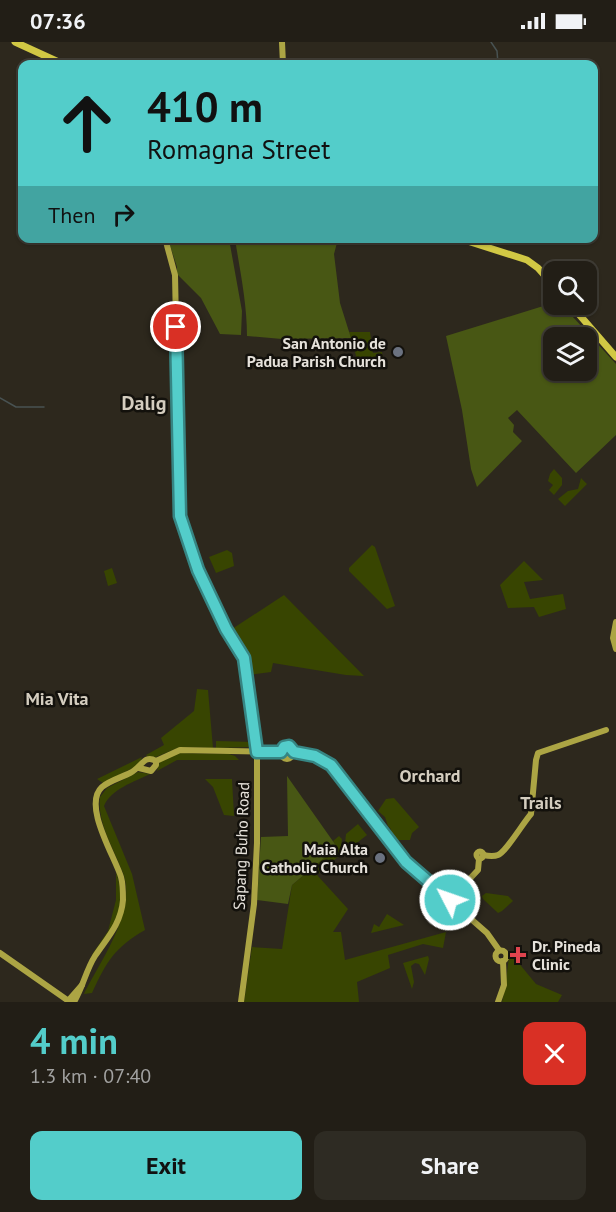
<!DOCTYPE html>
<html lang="en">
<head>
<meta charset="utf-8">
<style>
  body { margin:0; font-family:"PT Sans",sans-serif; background:#2e2b23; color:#f1f3f6; height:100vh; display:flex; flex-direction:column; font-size:22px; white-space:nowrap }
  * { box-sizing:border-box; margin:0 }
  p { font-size:20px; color:#a2a2a1 }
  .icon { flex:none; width:33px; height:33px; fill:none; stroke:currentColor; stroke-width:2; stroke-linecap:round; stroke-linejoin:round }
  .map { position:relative; height:960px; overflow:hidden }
  .details { display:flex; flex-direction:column; background:#221e16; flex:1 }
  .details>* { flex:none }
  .guide { position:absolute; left:18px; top:18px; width:580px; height:183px; border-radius:12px; box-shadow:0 2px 4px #0004,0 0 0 2px #3f3c35; background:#53cdca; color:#111; overflow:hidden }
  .controls { position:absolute; left:543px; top:219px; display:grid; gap:12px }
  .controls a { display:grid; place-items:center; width:54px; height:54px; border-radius:12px; background:#221e16; box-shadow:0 2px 4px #0004,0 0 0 2px #3f3c35; font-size:30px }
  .pin { position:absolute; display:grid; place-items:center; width:51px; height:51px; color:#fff; margin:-26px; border:3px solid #fff; border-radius:50%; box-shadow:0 2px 6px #0007 }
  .me { position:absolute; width:66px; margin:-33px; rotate:311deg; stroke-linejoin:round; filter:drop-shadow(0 0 4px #0008) }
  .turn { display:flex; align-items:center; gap:21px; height:126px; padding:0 30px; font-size:27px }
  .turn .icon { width:78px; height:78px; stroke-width:2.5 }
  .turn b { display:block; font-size:42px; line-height:51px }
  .then { display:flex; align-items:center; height:57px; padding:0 30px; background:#0003; gap:12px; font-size:22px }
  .round { display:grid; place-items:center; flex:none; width:63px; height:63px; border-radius:12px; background:#2e2b23 }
  .overview { display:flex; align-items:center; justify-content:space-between; height:102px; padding:0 30px }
  h1 { font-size:36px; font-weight:600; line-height:45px; color:#53cdca }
  .action { display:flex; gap:12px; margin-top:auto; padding:12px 30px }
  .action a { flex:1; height:69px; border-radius:12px; background:#53cdca; color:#111; font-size:24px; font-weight:600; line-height:69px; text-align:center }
  .action a+a { background:#2e2b23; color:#f1f3f6 }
  .status { display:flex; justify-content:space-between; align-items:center; height:42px; padding:0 30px; background:#221e16; direction:ltr }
  .status svg { height:16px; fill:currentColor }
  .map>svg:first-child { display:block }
  .green { fill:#384501 }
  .forest { fill:#485714; fill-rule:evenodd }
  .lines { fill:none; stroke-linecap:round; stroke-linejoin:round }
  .stream { stroke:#485252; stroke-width:1.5 }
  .secondary { stroke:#aca544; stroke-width:6 }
  .primary { stroke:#d1c844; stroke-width:7 }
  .route-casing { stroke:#368583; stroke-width:15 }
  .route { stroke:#53cdca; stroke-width:10 }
  .worship-dot { fill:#6b7280; stroke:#13110c; stroke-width:2 }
  .health-dot { fill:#e0444e; stroke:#13110c; stroke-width:2 }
  .labels { text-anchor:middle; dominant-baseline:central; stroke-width:5; stroke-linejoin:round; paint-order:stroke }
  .poi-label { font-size:16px; font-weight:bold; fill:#e6e2db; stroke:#13110c; text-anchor:end }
  .street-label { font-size:16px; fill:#e6e2db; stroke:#13110c }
  .neighbourhood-label { font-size:18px; font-weight:bold; fill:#d4cdbf; stroke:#13110c }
  .quarter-label { font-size:20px; font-weight:bold; fill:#d4cdbf; stroke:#13110c }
</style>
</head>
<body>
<div class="status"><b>07:36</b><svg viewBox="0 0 49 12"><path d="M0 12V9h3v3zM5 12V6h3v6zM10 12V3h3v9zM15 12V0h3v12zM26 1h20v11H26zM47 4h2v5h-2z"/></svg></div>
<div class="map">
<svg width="616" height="960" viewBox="0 0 616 960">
  <rect width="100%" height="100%" fill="#2d281d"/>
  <g class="green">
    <path d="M349,290h21l3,21 9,-1 1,8 -15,1v-4l-11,2z"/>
    <path d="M554,427l8,9v7l-8,10 -5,-5 4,-5 -5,-4 2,-7z"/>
    <path d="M581,436l6,6 -22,22 -7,-7 10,-8 10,-2z"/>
    <path d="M372,503l3,2 20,59 -8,3 -38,-38v-3z"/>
    <path d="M227,508l5,3 2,13 -18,7 -7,-16z"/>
    <path d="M524,519l19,19 -19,2 6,17 33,-5 3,15 -27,8 -5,-10 -26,1 -8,-23z"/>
    <path d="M112,526l5,15 -9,3 -4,-15z"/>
    <path d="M284,553l80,81 -18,-1 -73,-12 -2,9 -22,3 -20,-44z"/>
    <path d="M197,647l11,1 5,58 -33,-1 -24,10 -9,-1 -1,-1 18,-10 -3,-7 33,-27z"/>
    <path d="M216,699l38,1 -2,5 -36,1z"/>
    <path d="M177,711l52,1 6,2 4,4h-62l-20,11 3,-10z"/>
    <path d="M142,715l-3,8 -36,18 -6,-4z"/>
    <path d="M138,730l12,2c-16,8 -39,15 -46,32l28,68 13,56c-31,18 -38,31 -53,63l-8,1c17,-34 53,-83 39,-121 -9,-24 -26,-50 -23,-76l7,-9z"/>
    <path d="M205,737h27l2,37 -10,-1 -11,-28z"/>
    <path d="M394,756l25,29 -7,6 -2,7h-13l-8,-8 2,-3 -3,-3 -3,-9 -7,-6 8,-12z"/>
    <path d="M358,782l9,11 -23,18 2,-19z"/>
    <path d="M339,794l3,3 -2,16 -23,20 31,34 -15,23h8l4,28 101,-28 -3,16 -20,-4 -35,11 2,13 -33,14 2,20h-115l8,-55 30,2 10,-64 45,-38 -4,-6z"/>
    <path d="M116,830c8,20 4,48 -8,66 -5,6 -11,12 -17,18l17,-25 8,-31z"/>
    <path d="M486,851l22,3 5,5 -11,10 -4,2 -15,-14 -1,-3z"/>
    <path d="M387,872l17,11 -33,8 3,-9 5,3z"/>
    <path d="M512,913l24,29 26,11 -4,7h-56c4,-15 5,-31 7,-45z"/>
    <path d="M428,914l1,3 -4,16 -6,-11 -4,-1 -4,3 3,16 -2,7 -9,-26z"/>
  </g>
  <g class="forest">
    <path d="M168,197h61l13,72 -1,24 -21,-1 -19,-36 -24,-24v-7z"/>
    <path d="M235,197h103l-4,15 6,49 11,35 -69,1 -35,-3c0,-33 -7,-65 -12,-97z"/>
    <path d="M553,261l9,2 54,59v71l-40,38 -59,-63 -9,8 6,7 -1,7 9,9 -45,46 -6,-18 -9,-59 -16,-74zM554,296h32v32h-32z"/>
    <path d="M287,734l50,71 -45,38 -4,19 -31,-4 4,-63 27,-1z"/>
  </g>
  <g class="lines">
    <g class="stream">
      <path d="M491,0l6,9 1,13"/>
      <path d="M0,356l16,9h28"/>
    </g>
    <g class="secondary">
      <path d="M282,0l1,22"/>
      <path d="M165,196l10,37 5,241 18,54 28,59 18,29 13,94v91l-3,61 -13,98"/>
      <path d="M616,580l-3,16 3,11"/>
      <circle cx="287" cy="711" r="6"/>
      <path d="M294,710l21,4 16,9 75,97 81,71 12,17"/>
      <path d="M139,726l12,3 5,-6v-4"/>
      <circle cx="480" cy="813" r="3.5"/>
      <path d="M483,813c5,1 10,2 15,0 8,-3 25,-32 33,-41l5,-54 2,-7 68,-23"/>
      <path d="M450,858l28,-30 1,-11"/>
      <circle cx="501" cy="914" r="5.5"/>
      <path d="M0,911l70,49"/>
      <path d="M68,959l14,-16"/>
      <path d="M74,960c9,-15 12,-32 21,-46 12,-18 26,-32 28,-56 0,-8 0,-16 -2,-23 -6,-20 -39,-72 -19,-90 7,-6 20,-10 28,-14 12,-6 14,-19 26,-12l24,-11 101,2"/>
      <path d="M498,960l6,-17 -1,-24"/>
    </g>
    <g class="primary">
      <path d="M15,0l48,22"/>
      <path d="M458,196l69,22 11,8 16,18"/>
      <path d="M570,262l46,53"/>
    </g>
  </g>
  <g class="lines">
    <g class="route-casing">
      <path id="route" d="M176,285l4,189 18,54 28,59 18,29 13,94h24l3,-5 5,-1 5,6 21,4 16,9 75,97 44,38"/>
    </g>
    <use href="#route" class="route"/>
  </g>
  <g class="worship-dot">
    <circle cx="398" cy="310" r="6"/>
    <circle cx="380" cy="816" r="6"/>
  </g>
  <path class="health-dot" d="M515 904h6v6h6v6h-6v6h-6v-6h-6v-6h6z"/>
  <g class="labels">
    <g class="poi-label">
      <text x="386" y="301">San Antonio de<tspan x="386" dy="18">Padua Parish Church</tspan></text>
      <text x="368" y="807">Maia Alta<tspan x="368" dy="18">Catholic Church</tspan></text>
      <text x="532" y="904" text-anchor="start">Dr. Pineda<tspan x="532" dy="18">Clinic</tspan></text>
    </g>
    <g class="street-label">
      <text transform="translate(241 804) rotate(-88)">Sapang Buho Road</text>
    </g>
    <g class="neighbourhood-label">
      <text x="57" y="656">Mia Vita</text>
      <text x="430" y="733">Orchard</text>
      <text x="541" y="760">Trails</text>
    </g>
    <g class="quarter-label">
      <text x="144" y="361">Dalig</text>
    </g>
  </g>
</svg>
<div class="controls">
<a><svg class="icon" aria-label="search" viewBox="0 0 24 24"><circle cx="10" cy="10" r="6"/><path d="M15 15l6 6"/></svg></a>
<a><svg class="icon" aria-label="layers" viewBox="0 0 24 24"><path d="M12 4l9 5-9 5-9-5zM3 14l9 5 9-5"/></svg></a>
</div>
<div class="pin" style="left:176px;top:285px;background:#d93025"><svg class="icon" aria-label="arrive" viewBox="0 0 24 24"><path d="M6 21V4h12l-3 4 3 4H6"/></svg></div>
<svg class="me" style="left:450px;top:858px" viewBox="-20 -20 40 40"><circle r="17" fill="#53cdca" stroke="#fff" stroke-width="3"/><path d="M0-11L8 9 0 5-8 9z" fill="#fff"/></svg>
<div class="guide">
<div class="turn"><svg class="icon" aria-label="ahead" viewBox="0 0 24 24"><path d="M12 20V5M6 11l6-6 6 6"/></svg><div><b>410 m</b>Romagna Street</div></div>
<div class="then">Then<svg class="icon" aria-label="right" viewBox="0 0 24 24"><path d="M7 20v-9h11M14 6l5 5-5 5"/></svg></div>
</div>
</div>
<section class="details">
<div class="overview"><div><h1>4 min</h1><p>1.3 km · 07:40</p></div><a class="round" style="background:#d93025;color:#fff"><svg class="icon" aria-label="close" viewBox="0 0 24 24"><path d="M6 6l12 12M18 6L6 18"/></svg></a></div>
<div class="action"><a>Exit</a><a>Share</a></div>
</section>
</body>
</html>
